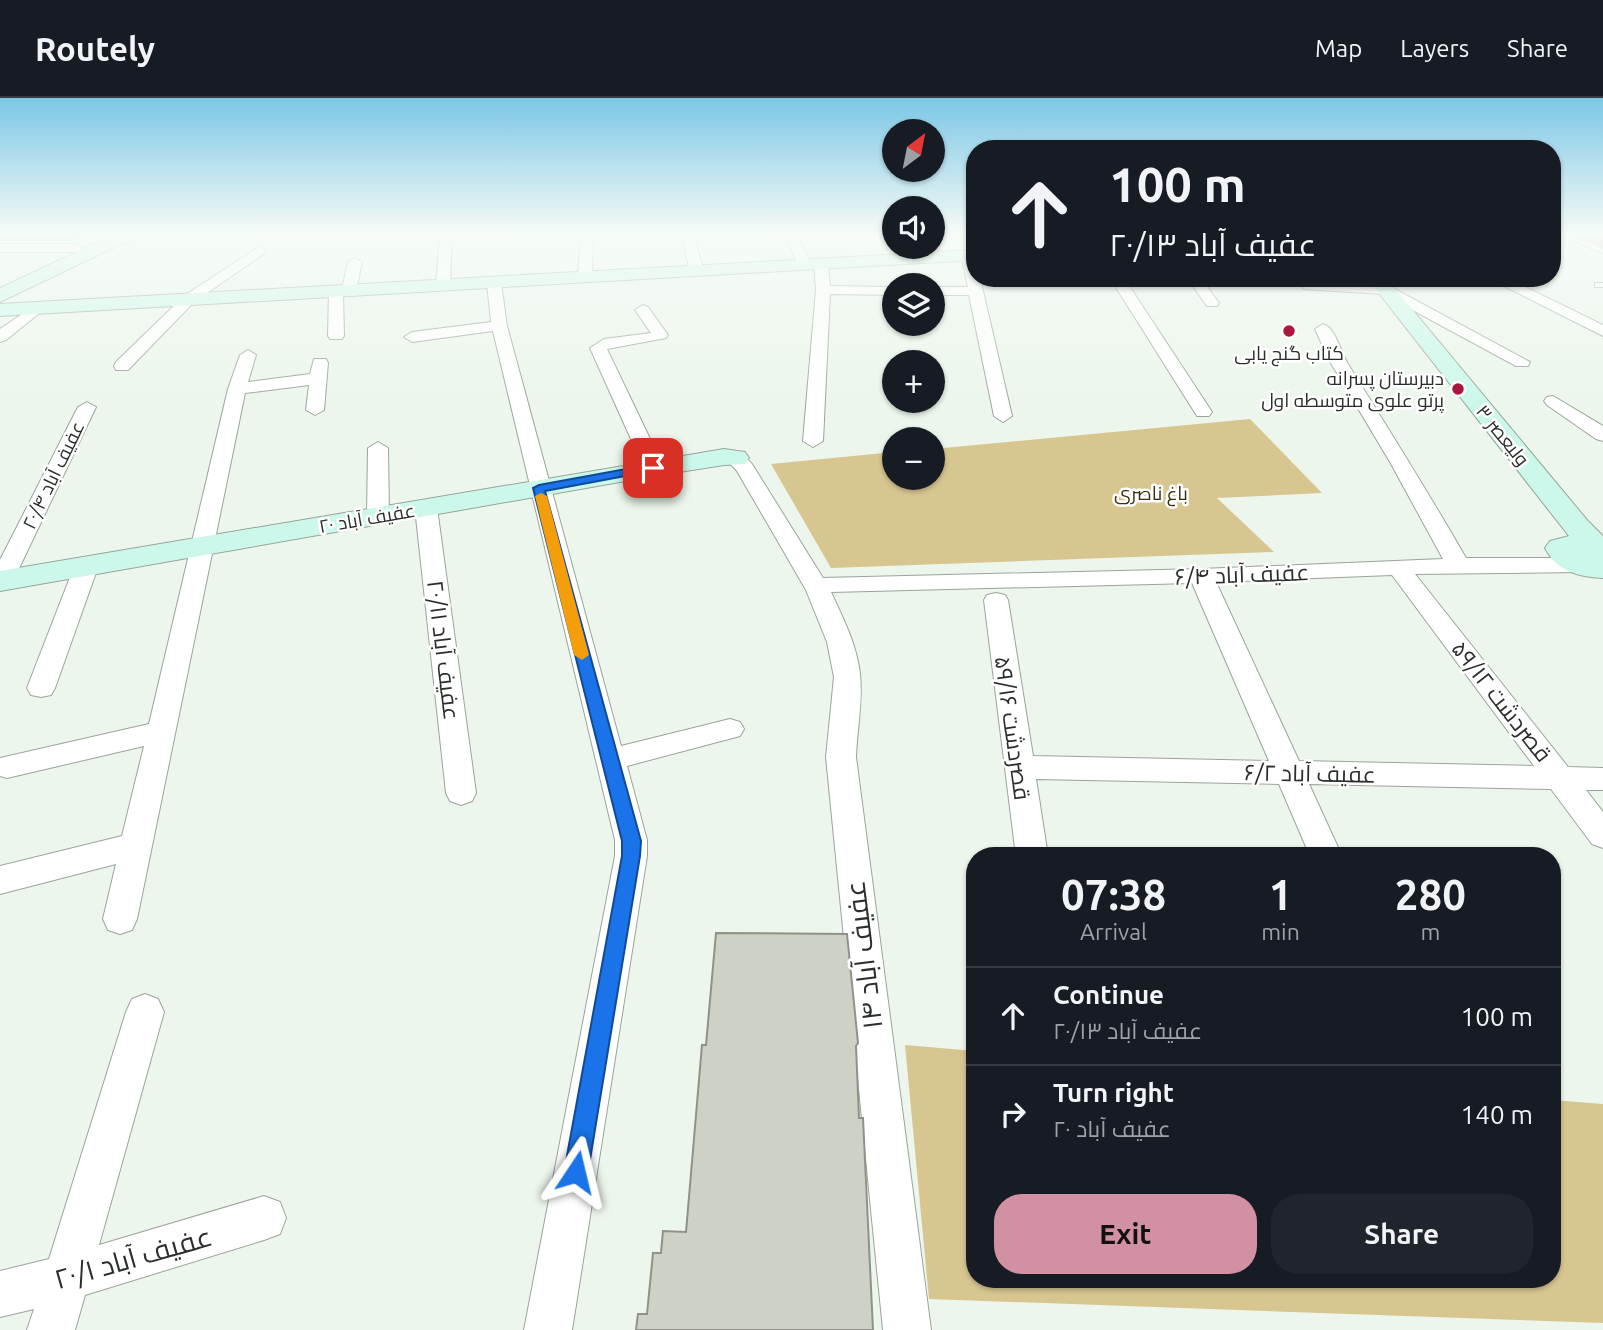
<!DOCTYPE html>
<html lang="en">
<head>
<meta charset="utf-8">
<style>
  body { margin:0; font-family:Ubuntu,Cairo,sans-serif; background:#20242c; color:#f1f3f6; height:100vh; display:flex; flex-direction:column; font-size:26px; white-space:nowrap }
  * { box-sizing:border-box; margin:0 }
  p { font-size:23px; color:#9ea1a6 }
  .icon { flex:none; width:38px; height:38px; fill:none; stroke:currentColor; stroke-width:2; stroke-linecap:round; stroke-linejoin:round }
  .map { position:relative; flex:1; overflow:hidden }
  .drawer { position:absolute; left:966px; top:749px; width:595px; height:441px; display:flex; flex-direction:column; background:#171b24; border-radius:28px; box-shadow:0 2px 5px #0004 }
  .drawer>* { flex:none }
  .guide { position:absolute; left:966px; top:42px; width:595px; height:147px; border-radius:28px; box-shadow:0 2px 5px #0004; background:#171b24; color:#f1f3f6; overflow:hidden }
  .needle { width:46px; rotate:32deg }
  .buttons { position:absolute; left:882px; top:21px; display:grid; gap:14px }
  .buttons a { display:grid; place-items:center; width:63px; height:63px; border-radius:50%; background:#171b24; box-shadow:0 2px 5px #0004; font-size:35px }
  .pin { position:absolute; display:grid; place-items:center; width:60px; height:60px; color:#fff; margin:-30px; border-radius:14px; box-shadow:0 4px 10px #0006 }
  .me { position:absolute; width:77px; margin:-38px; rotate:10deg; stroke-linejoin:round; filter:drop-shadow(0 0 5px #0008) }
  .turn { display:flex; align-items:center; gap:24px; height:147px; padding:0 28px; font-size:32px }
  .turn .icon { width:91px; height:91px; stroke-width:2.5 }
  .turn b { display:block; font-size:49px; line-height:60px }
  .eta { display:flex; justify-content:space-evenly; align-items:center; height:119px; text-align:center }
  .eta b { font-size:42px; font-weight:700; line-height:49px }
  .button { display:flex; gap:14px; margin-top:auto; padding:14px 28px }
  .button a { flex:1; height:80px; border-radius:28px; background:#d290a3; color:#111; font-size:28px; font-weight:700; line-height:80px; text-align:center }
  .button a+a { background:#20242c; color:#f1f3f6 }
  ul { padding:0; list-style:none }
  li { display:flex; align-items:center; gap:21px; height:98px; padding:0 28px; border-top:2px solid #363941 }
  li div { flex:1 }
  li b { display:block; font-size:26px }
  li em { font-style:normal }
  header { display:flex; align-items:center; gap:42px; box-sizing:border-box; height:98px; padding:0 35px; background:#171b24; border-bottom:2px solid #363941 }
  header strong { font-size:33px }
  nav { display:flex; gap:38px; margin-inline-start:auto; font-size:24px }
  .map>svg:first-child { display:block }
  .green { fill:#d8c691 }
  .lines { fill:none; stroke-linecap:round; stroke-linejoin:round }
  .lane-casing { stroke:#9ba49b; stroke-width:2 }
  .street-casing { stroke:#9ba49b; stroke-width:2 }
  .secondary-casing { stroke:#9ba49b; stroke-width:2 }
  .lane { fill:#fff; fill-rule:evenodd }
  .street { fill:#fff; fill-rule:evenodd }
  .secondary { fill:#cbf8ea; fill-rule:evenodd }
  .wall { fill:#b1b4a9 }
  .shaded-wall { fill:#90928a }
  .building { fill:#ced1c5; stroke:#90928a; stroke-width:2 }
  .route { fill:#1a73e8; stroke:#114b97; stroke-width:2 }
  .slow { fill:#f59e0b }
  .poi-dot { fill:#ac173e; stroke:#fff; stroke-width:2.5 }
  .labels { text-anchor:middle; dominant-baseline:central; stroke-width:5; stroke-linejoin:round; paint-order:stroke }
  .far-poi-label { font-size:19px; fill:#2b2f2b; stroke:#fff }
  .far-street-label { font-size:19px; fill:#2b2f2b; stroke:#fff }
  .far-park-label { font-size:19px; fill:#3b310f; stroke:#fff }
  .street-label { font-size:23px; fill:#2b2f2b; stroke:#fff }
  .near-street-label { font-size:28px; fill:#2b2f2b; stroke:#fff }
</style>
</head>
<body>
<header>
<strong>Routely</strong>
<nav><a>Map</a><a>Layers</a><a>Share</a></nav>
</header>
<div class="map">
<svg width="1603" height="1232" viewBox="0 0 1603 1232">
  <rect width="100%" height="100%" fill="#ecf6ec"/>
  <g class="green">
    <path d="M1250,321l72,74 -105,5 57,54 -443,16 -60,-104 123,-12v26h39v-29z"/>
    <path d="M905,947l70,6v228h577v-179l51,4v219l-674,-24z"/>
  </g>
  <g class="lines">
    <g class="lane-casing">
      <g id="lane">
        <path d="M1558,136h7l38,15v4z"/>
        <rect x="1595" y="185" width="8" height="4"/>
      </g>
    </g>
    <g class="street-casing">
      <g id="street">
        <path d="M440,136h12l-2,52 -7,4 -7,-4z"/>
        <path d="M581,136h12l-1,43 -7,4 -7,-4z"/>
        <path d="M681,136h12l11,37 -2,3 -5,1 -7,-4z"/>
        <path d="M784,136h12l16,31 -2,3h-10z"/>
        <path d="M0,146h77l7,4 -7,4h-77z"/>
        <path d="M933,146l8,13 -7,4 -5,-1 -7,-13h11z"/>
        <path d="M260,148l7,4 -2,3 -71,49 -66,68h-12l-2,-4 2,-4 68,-66z"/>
        <path d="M968,153l7,4v23h5l32,138 -9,6 -9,-6 -25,-121h-36v-8h35l-7,-32z"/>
        <path d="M355,160l7,4 -6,29 -7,4 -6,-2 1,43 -2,3h-12l-2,-3 1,-45 7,-4 6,2 6,-27z"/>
        <path d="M821,162l7,4 2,22 64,1v8l-64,-1 -7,147 -10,6 -10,-6 13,-151 -2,-26z"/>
        <path d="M1110,180h14l88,134 -3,4h-12z"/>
        <path d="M1187,180h14l18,25 -2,3h-10z"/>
        <path d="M1488,180h19l96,47v11z"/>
        <path d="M494,181l7,4 6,43 114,420 109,-27 10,3 4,7 -4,7 -113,30 20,74v16l-75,474h-48l91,-474v-16l-122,-509 -81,11 -8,-5 8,-5 79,-10 -4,-39z"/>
        <path d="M1309,184l82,5 139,75 -2,4h-12l-133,-72 -79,-5 -2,-3z"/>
        <path d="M37,206l7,4 -2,3 -36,29 -6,2v-13z"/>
        <path d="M643,207l5,2 20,28 -2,3 -59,11 57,119 -3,4h-14l-3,-4 -54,-120 14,-9 47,-6 -16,-23z"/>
        <path d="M1323,226c13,4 18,29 25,40 40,64 80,128 118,194h116l8,2 4,5 -4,5 -8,2 -167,2 153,193 35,1v22h-17l17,22v36l-11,-4 -41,-55 -242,-5 33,72h-32l-31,-72 -243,-5 12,77h-32l-32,-256 3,-5 9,-2 9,2 3,5 25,156 236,5 -77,-178 -361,9c12,26 26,53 29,82 3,28 -3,56 -4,83l75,573h-48l-57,-573 8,-80 -7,-35 -21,-52 -69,-119 -12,-13 3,-4c12,-3 16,2 24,10l71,114 378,-9 242,-10 -53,-97 -61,-102 -14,-31zM1392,477l142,191 -235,-5 -83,-179z"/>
        <path d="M248,252l8,5 -8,27 62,-8 4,-15h12l2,4 -4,47 -9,5 -9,-5 3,-25 -64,8 -108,526 -5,11 -12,4 -12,-4 -5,-11 13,-55 -116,30v-28l122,-30 22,-90 -137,32 -7,-2v-18l149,-34 79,-335 12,-34z"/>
        <path d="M1553,298l50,30v15l-7,-2 -49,-34 -3,-4 3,-4z"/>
        <path d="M87,304l9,5 -83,174 -4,5 -9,2v-28l78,-153z"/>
        <path d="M378,344l10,6 1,68 -3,5h-16l-3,-5 1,-68z"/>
        <path d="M426,404l8,1 3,5 39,285 -4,8 -11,4 -11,-4 -4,-8 -31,-285 3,-5z"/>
        <path d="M86,462l8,2 4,5 -43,121 -4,7 -10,2 -10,-2 -4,-7 47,-121 4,-5z"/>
        <path d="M145,896l13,5 6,13 -65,233 165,-49 16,6 6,16 -6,16 -16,6 -179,55 -10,35h-48l7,-21 -34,8v-46l49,-12 77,-247 6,-13z"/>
      </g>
    </g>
    <g class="secondary-casing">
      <g id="secondary">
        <path d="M115,136h22l-3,4 -134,64v-14z"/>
        <path d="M975,152v10l-975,56v-12z"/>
        <path d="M1367,180h19l201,242 16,16v42c-24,-1 -47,-7 -58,-30l5,-7 19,-5z"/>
        <path d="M724,351l21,3 4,6 -4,6 -21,1 -70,11 -654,115v-20z"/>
      </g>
    </g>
    <use href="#lane" class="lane"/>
    <use href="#street" class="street"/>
    <use href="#secondary" class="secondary"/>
  </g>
  <g class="wall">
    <path d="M0,136h81l-13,7h-68z"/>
    <path d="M1570,136h33v14z"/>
  </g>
  <path class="shaded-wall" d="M64,136h17l-13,7z"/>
  <path class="building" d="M716,835l131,1 11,109 -2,3 3,72h4l10,212h-237l2,-16h9l6,-61h8l2,-22 23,1 16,-187h4z"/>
  <linearGradient id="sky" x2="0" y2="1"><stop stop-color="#7cc7e6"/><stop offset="0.44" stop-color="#f6fbf6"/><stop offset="1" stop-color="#f6fbf6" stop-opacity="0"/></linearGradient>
  <rect width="1603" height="308" fill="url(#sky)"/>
  <path class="route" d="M653,366l6,4 -2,2 -112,21 96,350 -1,15 -52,316 -4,9 -8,3 -9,-3 -3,-9 58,-316v-15l-89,-353 6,-3z"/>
  <path class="slow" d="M541,395l6,3 42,159 -7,5 -8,-5 -39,-159z"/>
  <g class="poi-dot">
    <circle cx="1289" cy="233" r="7"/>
    <circle cx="1458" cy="291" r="7"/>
  </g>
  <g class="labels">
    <g class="far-poi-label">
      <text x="1289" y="255">کتاب گنج یابی</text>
      <text x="1444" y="280" text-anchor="end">دبیرستان پسرانه<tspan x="1444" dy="22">پرتو علوی متوسطه اول</tspan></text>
    </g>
    <g class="far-street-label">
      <text transform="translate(1503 337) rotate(51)">۳ ولیعصر</text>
      <text transform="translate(53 377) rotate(-64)">عفیف آباد ۲۰/۴</text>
      <text transform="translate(367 420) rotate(-10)">عفیف آباد ۲۰</text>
    </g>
    <g class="far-park-label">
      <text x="1151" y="395">باغ ناصری</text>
    </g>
    <g class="street-label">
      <text transform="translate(1242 476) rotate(-2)">عفیف آباد ۶/۴</text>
      <text transform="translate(444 552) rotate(83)">عفیف آباد ۲۰/۱۱</text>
      <text transform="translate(1502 603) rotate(52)">۵۹/۱۲ قصردشت</text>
      <text transform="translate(1013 630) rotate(82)">۵۹/۱۶ قصردشت</text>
      <text transform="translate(1310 675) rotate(1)">عفیف آباد ۶/۲</text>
    </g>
    <g class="near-street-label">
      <text transform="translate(863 857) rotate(-97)">عفیف آباد ۱۴</text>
      <text transform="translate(133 1159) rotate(-16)">عفیف آباد ۲۰/۱</text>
    </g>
  </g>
</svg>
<div class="buttons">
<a><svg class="needle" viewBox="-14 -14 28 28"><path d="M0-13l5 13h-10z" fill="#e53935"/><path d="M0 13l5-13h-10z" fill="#9ea1a6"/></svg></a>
<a><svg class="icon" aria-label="sound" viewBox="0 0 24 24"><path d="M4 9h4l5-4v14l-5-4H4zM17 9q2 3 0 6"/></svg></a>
<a><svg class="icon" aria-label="layers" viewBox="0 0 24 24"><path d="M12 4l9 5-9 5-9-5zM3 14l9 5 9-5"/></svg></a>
<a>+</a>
<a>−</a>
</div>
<div class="pin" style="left:653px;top:370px;background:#d93025"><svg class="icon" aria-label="arrive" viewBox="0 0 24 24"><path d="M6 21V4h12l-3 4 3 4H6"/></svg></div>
<svg class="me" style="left:576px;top:1074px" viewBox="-20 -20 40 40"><path d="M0-17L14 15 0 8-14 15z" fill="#1a73e8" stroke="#fff" stroke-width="4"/></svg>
<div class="guide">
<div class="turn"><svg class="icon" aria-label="ahead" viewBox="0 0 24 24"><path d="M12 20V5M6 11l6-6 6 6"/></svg><div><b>100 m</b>عفیف آباد ۲۰/۱۳</div></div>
</div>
<section class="drawer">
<div class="eta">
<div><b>07:38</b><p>Arrival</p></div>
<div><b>1</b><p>min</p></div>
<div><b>280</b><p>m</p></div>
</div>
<ul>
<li><svg class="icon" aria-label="ahead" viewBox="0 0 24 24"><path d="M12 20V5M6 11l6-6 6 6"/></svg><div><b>Continue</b><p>عفیف آباد ۲۰/۱۳</p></div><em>100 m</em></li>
<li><svg class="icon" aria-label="right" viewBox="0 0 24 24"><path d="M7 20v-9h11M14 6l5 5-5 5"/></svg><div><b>Turn right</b><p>عفیف آباد ۲۰</p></div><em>140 m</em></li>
</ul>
<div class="button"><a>Exit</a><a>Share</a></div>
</section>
</div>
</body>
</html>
